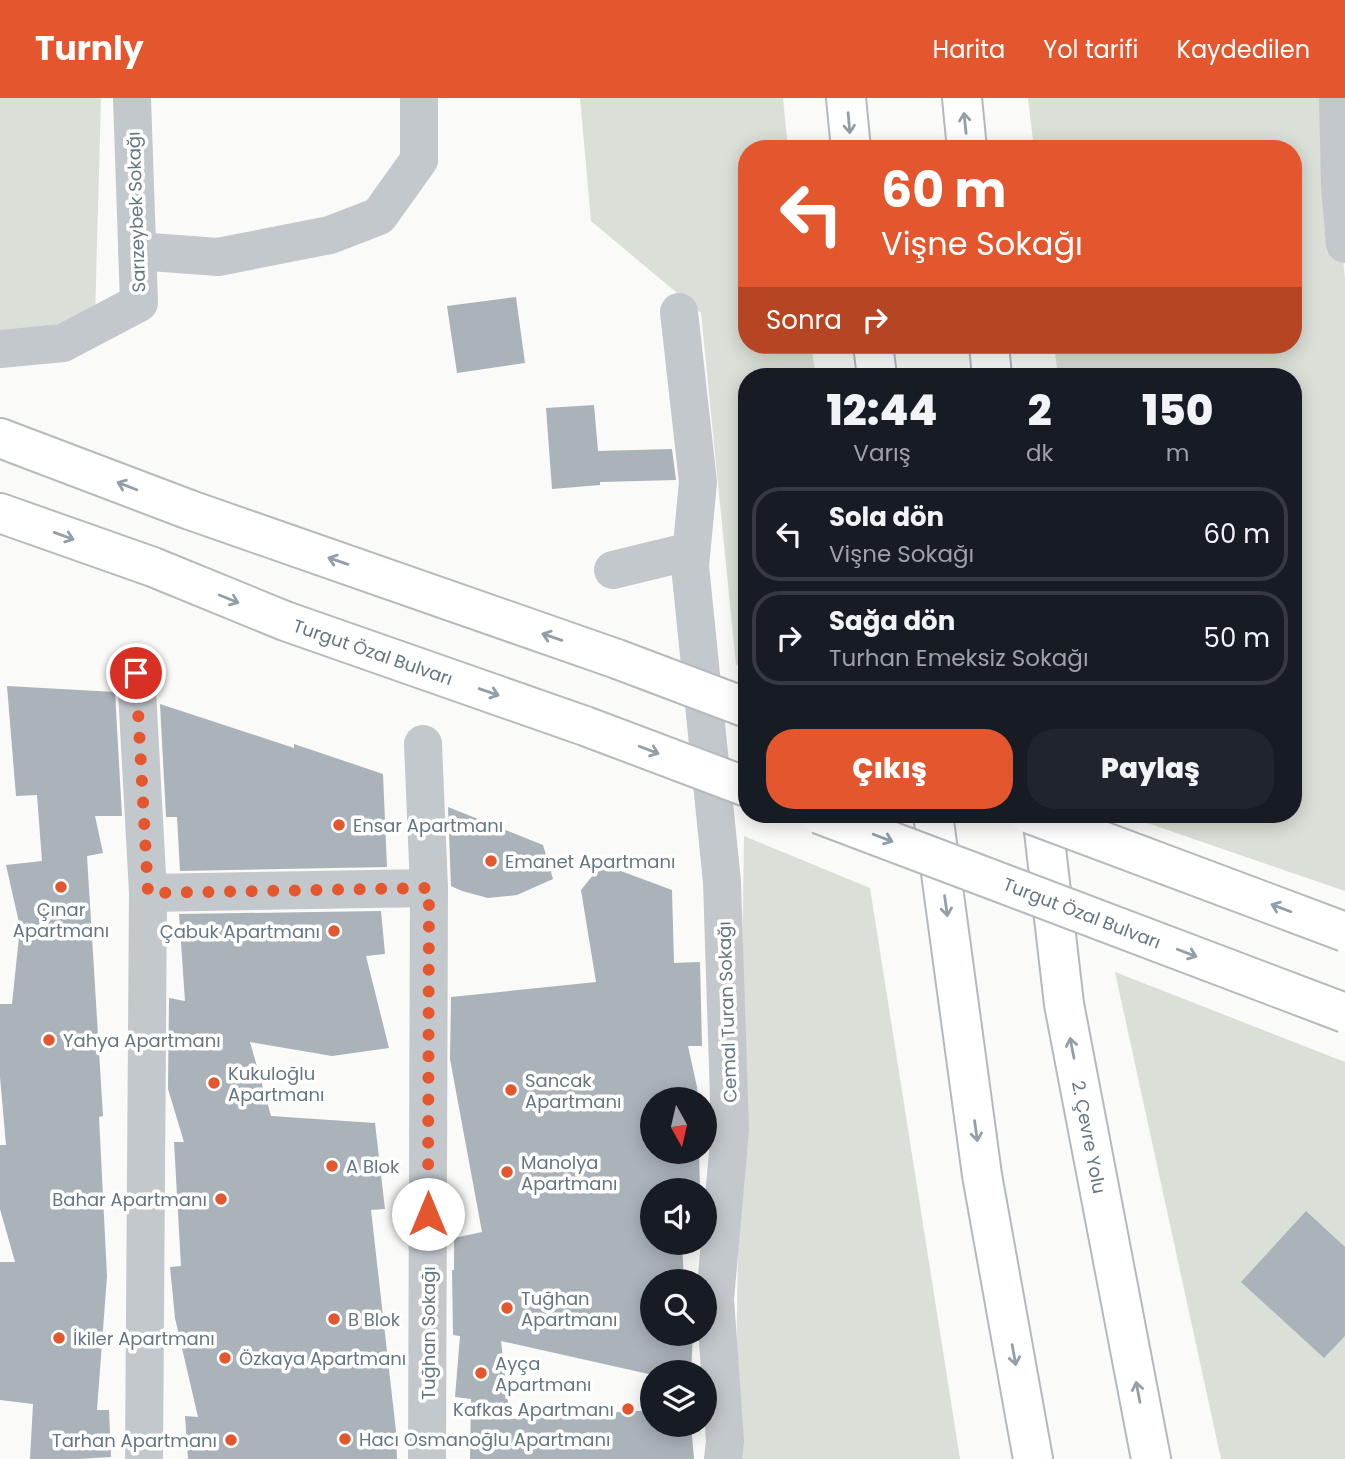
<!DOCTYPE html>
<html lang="tr">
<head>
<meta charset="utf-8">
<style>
  body { margin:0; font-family:Poppins,sans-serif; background:#20242c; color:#f1f3f6; height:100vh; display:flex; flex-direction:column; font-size:26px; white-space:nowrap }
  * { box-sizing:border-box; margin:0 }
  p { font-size:23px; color:#9ea1a6 }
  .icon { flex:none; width:38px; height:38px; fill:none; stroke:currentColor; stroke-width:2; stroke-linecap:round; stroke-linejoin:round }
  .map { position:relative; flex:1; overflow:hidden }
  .panel { position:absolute; left:738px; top:270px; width:564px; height:455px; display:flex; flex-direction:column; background:#171b24; border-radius:28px; box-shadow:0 4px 18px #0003 }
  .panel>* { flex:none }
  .hud { position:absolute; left:738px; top:42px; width:564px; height:214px; border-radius:28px; box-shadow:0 4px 18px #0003; background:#e4572e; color:#fff; overflow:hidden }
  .needle { width:46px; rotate:172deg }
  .buttons { position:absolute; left:640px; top:989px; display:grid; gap:14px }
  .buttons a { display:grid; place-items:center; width:77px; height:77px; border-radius:50%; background:#171b24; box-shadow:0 4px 18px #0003; font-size:35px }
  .pin { position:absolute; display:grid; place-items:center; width:60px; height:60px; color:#fff; margin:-30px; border:4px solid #fff; border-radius:50%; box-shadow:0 2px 7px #0007 }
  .me { position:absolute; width:77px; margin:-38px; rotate:0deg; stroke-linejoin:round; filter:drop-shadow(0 0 5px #0008) }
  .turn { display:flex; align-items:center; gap:24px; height:147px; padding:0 28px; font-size:32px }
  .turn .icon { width:91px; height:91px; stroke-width:2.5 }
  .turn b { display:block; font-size:49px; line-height:60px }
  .then { display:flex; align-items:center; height:66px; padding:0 28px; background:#0003; gap:14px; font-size:26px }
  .eta { display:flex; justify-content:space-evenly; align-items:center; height:119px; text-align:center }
  .eta b { font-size:42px; font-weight:800; line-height:49px }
  .button { display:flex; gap:14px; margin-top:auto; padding:14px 28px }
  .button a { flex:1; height:80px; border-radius:28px; background:#e4572e; color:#fff; font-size:28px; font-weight:800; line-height:80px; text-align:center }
  .button a+a { background:#20242c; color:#f1f3f6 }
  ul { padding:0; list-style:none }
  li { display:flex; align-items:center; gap:21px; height:94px; margin:0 14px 10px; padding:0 14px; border:4px solid #363941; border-radius:28px }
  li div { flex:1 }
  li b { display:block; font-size:26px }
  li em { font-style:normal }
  header { display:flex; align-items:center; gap:42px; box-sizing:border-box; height:98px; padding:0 35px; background:#e4572e; color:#fff }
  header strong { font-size:33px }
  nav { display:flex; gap:38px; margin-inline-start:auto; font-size:24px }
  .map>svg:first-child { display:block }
  .green { fill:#dadfd7 }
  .building { fill:#aab3b9 }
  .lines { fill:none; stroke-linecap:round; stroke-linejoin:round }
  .major-casing { stroke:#b5babe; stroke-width:42 }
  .highway-casing { stroke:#b4b9bd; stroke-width:42 }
  .minor { stroke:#c3c8cc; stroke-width:38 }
  .major { stroke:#fff; stroke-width:38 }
  .highway { stroke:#fff; stroke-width:38 }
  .major-bridge-casing { stroke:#b5babe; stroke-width:42; stroke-linecap:butt }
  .major-bridge { stroke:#fff; stroke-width:38 }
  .oneway { stroke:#939fa8 }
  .route { stroke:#e4572e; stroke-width:12; stroke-dasharray:0 21.6 }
  .poi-dot { fill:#e4572e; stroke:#fff; stroke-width:2.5 }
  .labels { text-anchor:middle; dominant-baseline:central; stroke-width:7; stroke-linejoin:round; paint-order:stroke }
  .street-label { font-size:18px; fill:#657683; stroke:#fff }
  .poi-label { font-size:18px; fill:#657683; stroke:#fff; text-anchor:start }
</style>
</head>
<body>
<header>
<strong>Turnly</strong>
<nav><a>Harita</a><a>Yol tarifi</a><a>Kaydedilen</a></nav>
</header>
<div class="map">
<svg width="1345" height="1361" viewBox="0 0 1345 1361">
  <rect width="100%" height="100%" fill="#fafaf8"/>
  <g class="green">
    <path d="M0,0h101l-6,220 -95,16z"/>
    <path d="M580,0h203l5,51h-41v196h64l5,31h-69v293l-11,-4 -35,-352 -110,-92z"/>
    <path d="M1028,0h299l18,180v613l-224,-77h172v-438h-235l-4,-31h239v-196h-259z"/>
    <path d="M744,738l126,52 90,571h-230l6,-80z"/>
    <path d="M1115,874l230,90v397h-124z"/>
  </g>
  <g class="building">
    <path d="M516,199l9,66 -68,10 -10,-67z"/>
    <path d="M594,307l4,46 74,-2 4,31 -76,2v3l-48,4 -6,-81z"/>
    <path d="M7,588l108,6 7,124h-27l8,37 -16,3 16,260 -4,1 8,159 -10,134h12l2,47 -33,2h-48l3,-55 -33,-4v-138h15l-15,-53v-64h6l-6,-68v-73h12l8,-77 -14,-62 36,-4 -5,-66 -21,1z"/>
    <path d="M160,606l134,44v-4l89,30 4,93 -207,4 -3,-54h-11z"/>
    <path d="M448,709l95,38 10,34 -36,16 -29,3 -26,-7 -11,-5z"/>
    <path d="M602,766l70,26 2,73 26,-1 2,84h-14l9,41 1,12h-45v53h46l1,38h-47v52h29l2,39h-31v53h40l-2,38h-38v3l-152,-34 9,78 143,-9v14h38l3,35h-224l1,-60 -16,-2 5,-61 -7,-1 -1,-65h2v-32l28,-6 -32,-173 1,-62 145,-15 -15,-92z"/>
    <path d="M381,813l4,43 -19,2 23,92 -57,8 -82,-14 21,74 104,7 10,86 -14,1 25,221 1,28h-209l-3,-43 13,1 -23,-99 -5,-51 11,-1 -7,-124h10l-16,-53 1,-91 16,3 -6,-87z"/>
    <path d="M1306,1113l39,36v89l-21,22 -83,-76z"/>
  </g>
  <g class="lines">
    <g class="major-casing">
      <g id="major">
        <path d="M0,340l190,72 427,149"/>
        <path d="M0,415l153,54 132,54 300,105"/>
      </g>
    </g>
    <g class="highway-casing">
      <g id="highway">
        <path d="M846,0l5,51"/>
        <path d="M962,0l5,51"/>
        <path d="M873,247l4,31"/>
        <path d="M989,247l3,31"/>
        <path d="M933,716l49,361 51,284"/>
        <path d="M1042,716l22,190 87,455"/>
      </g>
    </g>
    <g class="minor">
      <path d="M1338,0l2,88 5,58"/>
      <path d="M137,153l81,6 112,-22 49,-19 40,-56v-62"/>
      <path d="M679,214l19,170 -8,84 32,316 8,248 -15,169 10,142 -2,18"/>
      <path d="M0,251l63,-6 76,-40 -7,-205"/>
      <path d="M613,472l70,-17 7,13"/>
      <path d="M136,575l12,220 -4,566"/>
      <path d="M423,646l6,144 -2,571"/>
      <path d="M148,795l281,-5"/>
    </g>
    <use href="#major" class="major"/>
    <use href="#highway" class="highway"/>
    <g class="major-bridge-casing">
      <g id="major-bridge">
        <path d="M617,561l130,49"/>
        <path d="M585,628l162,61"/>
        <path d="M819,716l526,199"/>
        <path d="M1030,716l315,118"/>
      </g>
    </g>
    <use href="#major-bridge" class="major-bridge"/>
  </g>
  <defs><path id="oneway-shaft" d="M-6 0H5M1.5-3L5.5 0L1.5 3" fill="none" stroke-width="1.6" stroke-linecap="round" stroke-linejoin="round" transform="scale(1.75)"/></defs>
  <g class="oneway">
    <use href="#oneway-shaft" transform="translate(849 25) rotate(85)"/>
    <use href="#oneway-shaft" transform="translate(965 25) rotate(-96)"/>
    <use href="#oneway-shaft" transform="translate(127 388) rotate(-159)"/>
    <use href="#oneway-shaft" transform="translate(64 438) rotate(20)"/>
    <use href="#oneway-shaft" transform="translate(338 463) rotate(-161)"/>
    <use href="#oneway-shaft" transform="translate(229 501) rotate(22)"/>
    <use href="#oneway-shaft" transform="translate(552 539) rotate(-161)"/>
    <use href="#oneway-shaft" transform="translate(489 594) rotate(19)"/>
    <use href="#oneway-shaft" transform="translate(649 652) rotate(21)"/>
    <use href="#oneway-shaft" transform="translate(883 740) rotate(21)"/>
    <use href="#oneway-shaft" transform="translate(946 808) rotate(82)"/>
    <use href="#oneway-shaft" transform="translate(1281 810) rotate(-159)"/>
    <use href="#oneway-shaft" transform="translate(1187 855) rotate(21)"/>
    <use href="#oneway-shaft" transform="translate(1072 950) rotate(-101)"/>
    <use href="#oneway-shaft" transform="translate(976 1033) rotate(82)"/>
    <use href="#oneway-shaft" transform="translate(1014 1257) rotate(80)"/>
    <use href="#oneway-shaft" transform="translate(1138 1294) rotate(-101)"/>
  </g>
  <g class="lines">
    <path class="route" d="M136,575l12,220 281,-5 -1,326"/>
  </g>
  <g class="poi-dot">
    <circle cx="339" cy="727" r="7"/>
    <circle cx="491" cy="763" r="7"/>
    <circle cx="61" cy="789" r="7"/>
    <circle cx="334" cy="833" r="7"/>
    <circle cx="49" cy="942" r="7"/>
    <circle cx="214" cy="985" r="7"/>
    <circle cx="511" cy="992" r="7"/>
    <circle cx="332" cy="1068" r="7"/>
    <circle cx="507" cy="1074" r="7"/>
    <circle cx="221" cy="1101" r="7"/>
    <circle cx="507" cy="1210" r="7"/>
    <circle cx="334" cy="1221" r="7"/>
    <circle cx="59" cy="1240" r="7"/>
    <circle cx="225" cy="1260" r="7"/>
    <circle cx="481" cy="1275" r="7"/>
    <circle cx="628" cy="1311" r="7"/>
    <circle cx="345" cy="1341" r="7"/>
    <circle cx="231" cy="1342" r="7"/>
  </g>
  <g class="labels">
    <g class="street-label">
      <text transform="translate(136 114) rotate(-92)">Sarızeybek Sokağı</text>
      <text transform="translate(373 554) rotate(19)">Turgut Özal Bulvarı</text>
      <text transform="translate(1082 815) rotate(21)">Turgut Özal Bulvarı</text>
      <text transform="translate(727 914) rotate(-92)">Cemal Turan Sokağı</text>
      <text transform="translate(1089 1039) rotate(79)">2. Çevre Yolu</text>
      <text transform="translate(428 1235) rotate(-90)">Tuğhan Sokağı</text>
    </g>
    <g class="poi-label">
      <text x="353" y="727">Ensar Apartmanı</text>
      <text x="505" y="763">Emanet Apartmanı</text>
      <text x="61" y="811" text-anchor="middle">Çınar<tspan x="61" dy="21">Apartmanı</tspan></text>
      <text x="320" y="833" text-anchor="end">Çabuk Apartmanı</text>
      <text x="63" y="942">Yahya Apartmanı</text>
      <text x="228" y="975">Kukuloğlu<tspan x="228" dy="21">Apartmanı</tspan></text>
      <text x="525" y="982">Sancak<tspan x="525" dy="21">Apartmanı</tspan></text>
      <text x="521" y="1064">Manolya<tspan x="521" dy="21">Apartmanı</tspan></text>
      <text x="346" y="1068">A Blok</text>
      <text x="207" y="1101" text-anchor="end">Bahar Apartmanı</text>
      <text x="521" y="1200">Tuğhan<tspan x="521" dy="21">Apartmanı</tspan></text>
      <text x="348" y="1221">B Blok</text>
      <text x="73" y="1240">İkiler Apartmanı</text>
      <text x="239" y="1260">Özkaya Apartmanı</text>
      <text x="495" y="1265">Ayça<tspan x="495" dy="21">Apartmanı</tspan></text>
      <text x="614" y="1311" text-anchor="end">Kafkas Apartmanı</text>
      <text x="359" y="1341">Hacı Osmanoğlu Apartmanı</text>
      <text x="217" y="1342" text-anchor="end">Tarhan Apartmanı</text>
    </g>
  </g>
</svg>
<div class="buttons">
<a><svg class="needle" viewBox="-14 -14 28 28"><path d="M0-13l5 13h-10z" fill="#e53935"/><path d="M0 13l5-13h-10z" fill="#9ea1a6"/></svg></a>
<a><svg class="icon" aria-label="sound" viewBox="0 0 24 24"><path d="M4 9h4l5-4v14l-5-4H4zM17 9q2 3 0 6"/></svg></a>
<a><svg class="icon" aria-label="search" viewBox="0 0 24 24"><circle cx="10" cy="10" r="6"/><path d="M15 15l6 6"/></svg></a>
<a><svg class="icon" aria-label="layers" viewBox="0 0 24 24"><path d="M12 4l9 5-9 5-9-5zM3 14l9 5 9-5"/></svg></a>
</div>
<div class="pin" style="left:136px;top:575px;background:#d93025"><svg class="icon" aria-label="arrive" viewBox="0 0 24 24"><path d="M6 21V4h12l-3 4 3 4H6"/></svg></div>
<svg class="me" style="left:428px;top:1116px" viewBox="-20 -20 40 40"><circle r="19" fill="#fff"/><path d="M0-13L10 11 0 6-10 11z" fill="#e4572e"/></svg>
<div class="hud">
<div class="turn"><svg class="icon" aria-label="left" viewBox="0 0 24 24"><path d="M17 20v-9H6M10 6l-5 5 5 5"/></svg><div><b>60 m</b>Vişne Sokağı</div></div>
<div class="then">Sonra<svg class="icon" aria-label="right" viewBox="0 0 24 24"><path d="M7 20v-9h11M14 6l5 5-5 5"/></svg></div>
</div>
<section class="panel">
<div class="eta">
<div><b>12:44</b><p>Varış</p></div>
<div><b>2</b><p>dk</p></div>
<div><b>150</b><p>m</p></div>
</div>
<ul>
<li><svg class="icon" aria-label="left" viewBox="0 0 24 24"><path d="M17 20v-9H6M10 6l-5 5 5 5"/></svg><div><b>Sola dön</b><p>Vişne Sokağı</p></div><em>60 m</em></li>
<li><svg class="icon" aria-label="right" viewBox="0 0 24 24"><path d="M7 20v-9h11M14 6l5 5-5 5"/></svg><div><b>Sağa dön</b><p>Turhan Emeksiz Sokağı</p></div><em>50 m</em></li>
</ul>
<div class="button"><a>Çıkış</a><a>Paylaş</a></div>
</section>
</div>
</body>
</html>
